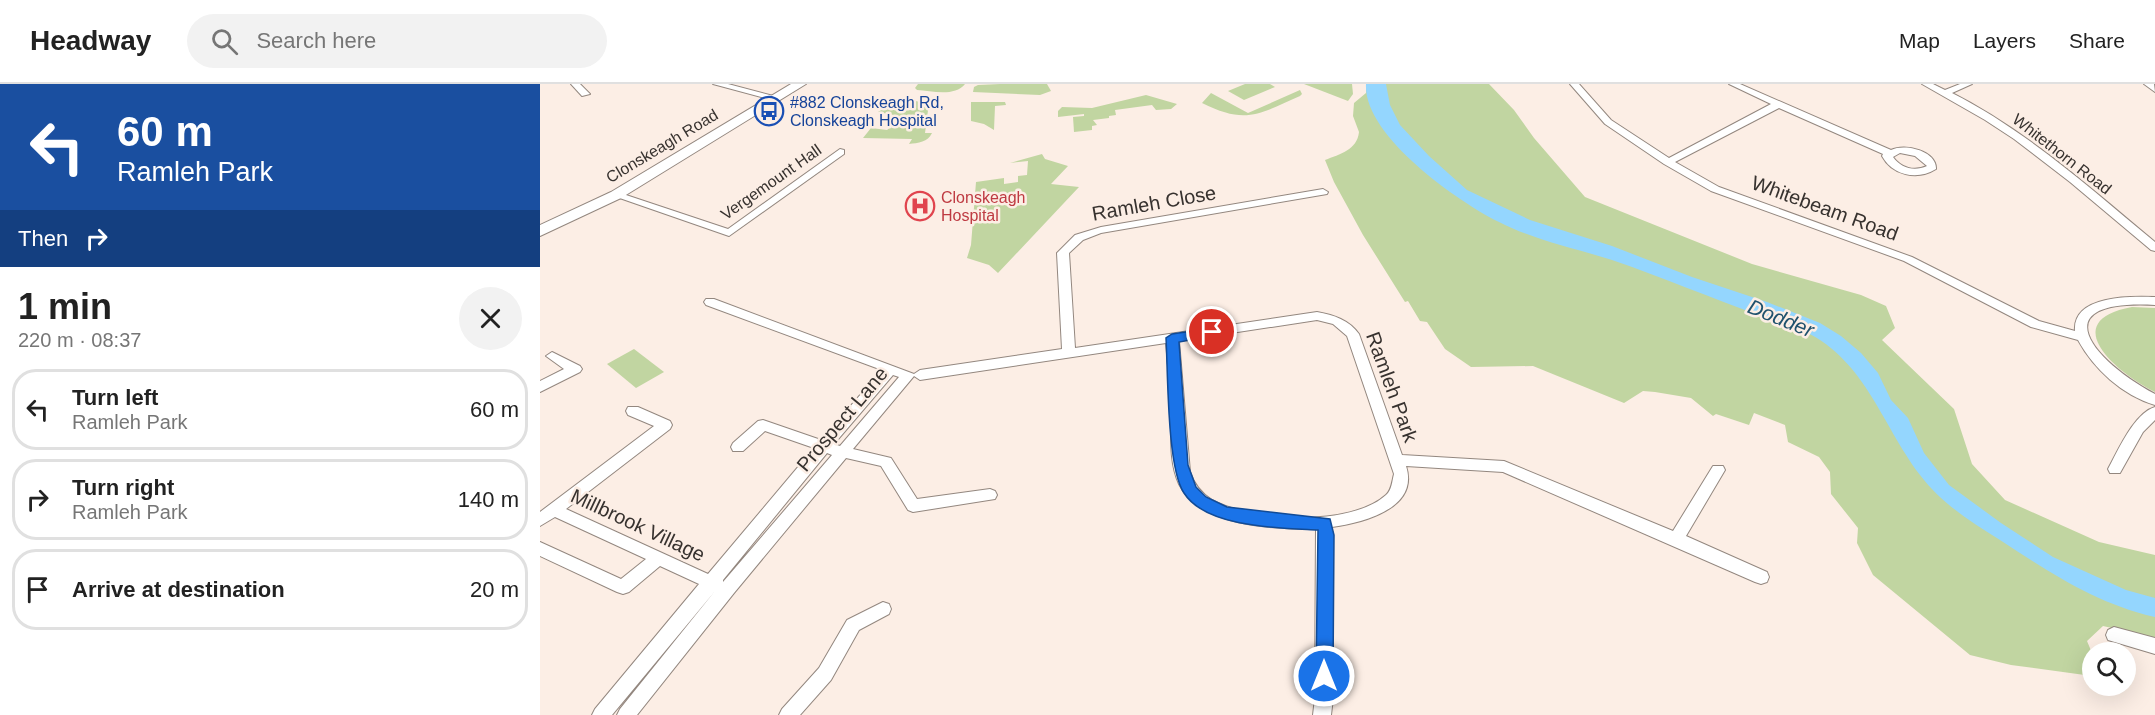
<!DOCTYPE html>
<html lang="en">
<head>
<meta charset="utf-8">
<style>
  body { margin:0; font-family:Arial,sans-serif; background:#f2f2f2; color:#222; height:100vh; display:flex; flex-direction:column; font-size:22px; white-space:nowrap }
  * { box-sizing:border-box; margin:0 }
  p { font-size:20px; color:#767676 }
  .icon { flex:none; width:33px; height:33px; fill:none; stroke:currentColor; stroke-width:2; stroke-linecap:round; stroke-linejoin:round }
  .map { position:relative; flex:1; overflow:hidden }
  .side { display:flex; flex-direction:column; background:#fff; width:540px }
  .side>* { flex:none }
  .guide { background:#1a4fa0; color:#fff; overflow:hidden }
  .controls { position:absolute; left:1542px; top:558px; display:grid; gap:12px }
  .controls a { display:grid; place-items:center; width:54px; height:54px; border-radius:50%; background:#fff; box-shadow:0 6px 24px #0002; font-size:30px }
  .pin { position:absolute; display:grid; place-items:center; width:51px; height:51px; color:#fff; margin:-26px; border:3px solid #fff; border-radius:50%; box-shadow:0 2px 6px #0007 }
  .me { position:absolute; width:66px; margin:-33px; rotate:0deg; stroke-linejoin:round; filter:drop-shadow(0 0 4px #0008) }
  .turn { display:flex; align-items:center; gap:21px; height:126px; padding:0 18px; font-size:27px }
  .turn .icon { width:78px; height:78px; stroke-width:2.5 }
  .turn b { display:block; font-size:42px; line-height:51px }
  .then { display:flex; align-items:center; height:57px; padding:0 18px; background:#0003; gap:12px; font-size:22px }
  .round { display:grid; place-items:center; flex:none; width:63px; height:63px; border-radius:32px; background:#f2f2f2 }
  .summary { display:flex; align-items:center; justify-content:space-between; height:102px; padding:0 18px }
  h1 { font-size:36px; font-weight:700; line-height:45px }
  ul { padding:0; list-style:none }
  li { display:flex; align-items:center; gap:18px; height:81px; margin:0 12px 9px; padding:0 6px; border:3px solid #e0e0e0; border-radius:24px }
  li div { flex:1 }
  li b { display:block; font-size:22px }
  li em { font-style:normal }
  header { display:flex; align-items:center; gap:36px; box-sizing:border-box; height:84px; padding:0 30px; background:#fff; border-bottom:2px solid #e0e0e0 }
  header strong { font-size:28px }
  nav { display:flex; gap:33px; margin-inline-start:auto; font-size:21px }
  .search { width:420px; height:54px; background:#f2f2f2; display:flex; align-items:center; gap:15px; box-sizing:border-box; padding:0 21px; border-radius:33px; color:#767676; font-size:22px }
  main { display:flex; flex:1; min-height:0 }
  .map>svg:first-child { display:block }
  .green { fill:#c1d5a1 }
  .water { fill:#94d6fe }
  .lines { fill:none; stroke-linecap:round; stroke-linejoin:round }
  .minor-casing { stroke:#93877f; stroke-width:2 }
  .secondary-casing { stroke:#93877f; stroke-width:2 }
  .minor { fill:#fff; fill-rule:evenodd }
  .secondary { fill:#fff; fill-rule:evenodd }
  .route { fill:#1a73e8; stroke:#114b97; stroke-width:1.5 }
  .labels { text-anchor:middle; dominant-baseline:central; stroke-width:5; stroke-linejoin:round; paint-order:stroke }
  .far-transit-label { font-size:16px; fill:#164399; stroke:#fceee5; text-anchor:start }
  .far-street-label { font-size:16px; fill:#37322f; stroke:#fceee5 }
  .far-health-label { font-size:16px; fill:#be3a42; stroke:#fceee5; text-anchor:start }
  .street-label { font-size:20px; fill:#37322f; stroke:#fceee5 }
  .water-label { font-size:21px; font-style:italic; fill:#1f516d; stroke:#fceee5 }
</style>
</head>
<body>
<header>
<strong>Headway</strong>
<div class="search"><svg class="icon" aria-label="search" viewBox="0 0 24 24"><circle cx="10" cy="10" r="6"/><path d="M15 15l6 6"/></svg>Search here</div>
<nav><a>Map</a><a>Layers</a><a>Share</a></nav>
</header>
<main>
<section class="side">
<div class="guide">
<div class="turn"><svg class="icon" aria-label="left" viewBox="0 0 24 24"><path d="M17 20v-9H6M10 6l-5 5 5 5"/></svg><div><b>60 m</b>Ramleh Park</div></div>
<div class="then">Then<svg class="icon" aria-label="right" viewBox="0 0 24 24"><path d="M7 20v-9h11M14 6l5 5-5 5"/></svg></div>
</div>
<div class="summary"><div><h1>1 min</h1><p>220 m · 08:37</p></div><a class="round"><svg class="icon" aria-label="close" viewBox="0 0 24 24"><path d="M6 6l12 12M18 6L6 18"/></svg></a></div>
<ul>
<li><svg class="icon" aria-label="left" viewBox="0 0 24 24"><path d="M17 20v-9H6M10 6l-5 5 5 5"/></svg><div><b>Turn left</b><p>Ramleh Park</p></div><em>60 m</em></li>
<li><svg class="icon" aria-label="right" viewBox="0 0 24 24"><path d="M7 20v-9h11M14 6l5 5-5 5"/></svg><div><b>Turn right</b><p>Ramleh Park</p></div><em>140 m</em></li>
<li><svg class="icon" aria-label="arrive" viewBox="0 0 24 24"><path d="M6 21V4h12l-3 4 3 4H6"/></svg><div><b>Arrive at destination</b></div><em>20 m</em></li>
</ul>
</section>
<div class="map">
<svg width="1615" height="631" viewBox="0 0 1615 631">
  <rect width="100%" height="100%" fill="#fceee5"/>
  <g class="green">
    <path d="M378,0h47c-10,13 -33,7 -48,6l-2,-2z"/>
    <path d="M460,0h47l4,7 -11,4 -67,-3 1,-5 4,-2z"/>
    <path d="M705,0h25l5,3 -31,13 -16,-9z"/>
    <path d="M764,0h48l1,10 -5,7z"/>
    <path d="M826,0h123l25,26 20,28 51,59 167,67 109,31 25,11 9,22 -13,12 72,69 18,55 33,36 94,42 56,13v83l-52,-12 -16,15 5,12v23l-81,-11 -41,-10 -97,-80 -16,-32 1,-15 -27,-34 -1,-22 -11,-15 -31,-15 -3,-17 -31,-12 -5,12 -33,-11 -3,2 -22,-18 -36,-6 -12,-1 -19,12 -91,-37 -62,1 -26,-18 -18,-27 -7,-1 -12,-20 -3,1 -42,-67 -29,-53 -9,-22c15,-6 32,-10 34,-28l-6,-16 1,-13 12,-10z"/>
    <path d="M760,6l2,4 -2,2c-41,18 -54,29 -98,7l9,-10 37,20z"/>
    <path d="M606,11l31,9 -6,5 -15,1 -4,-5 -37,5 1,5 -7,1v2l-16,2 4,5 -5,1v4l-18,2 -1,-15 11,-1v-2l-26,3v-6l4,-4 30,1z"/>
    <path d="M360,15l29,4 -4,30h7c-4,9 -14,10 -23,11l3,-5 -49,-1 8,-10 16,2 17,-13 -26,-5z"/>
    <path d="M431,18h34l1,3 -11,1 -1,24 -10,-6 -13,-3z"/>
    <path d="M502,70l3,5 23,7 -17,18 28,3 -81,86 -9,-8 -22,-7 4,-13 5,-63 28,-4v6l14,-2v-6l9,-1 1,-14 -18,2z"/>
    <path d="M1592,223l23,1v84c-37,-18 -100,-71 -23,-85z"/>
    <path d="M94,265l30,23 -28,16 -29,-24z"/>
  </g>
  <path class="water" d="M826,0h20l4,21 10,20 29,31 38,34 63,30 82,26 80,31 75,25 53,21 21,13 20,17 17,20 13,27 17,18 16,35 25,32 52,38 52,34 73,33 29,8v19c-60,-14 -104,-44 -155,-77 -30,-19 -58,-36 -80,-65 -40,-53 -56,-119 -121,-146 -12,-6 -26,-8 -38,-13 -50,-18 -99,-39 -149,-56 -38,-12 -78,-20 -113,-38 -42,-21 -136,-87 -133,-138z"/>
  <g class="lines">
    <g class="minor-casing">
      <g id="minor">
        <path d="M31,0h9l10,10 -8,2z"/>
        <path d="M173,0h15l53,14 -5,3z"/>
        <path d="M1030,0h9l32,36 58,38 102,-54 -42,-20h11l151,66c14,-7 46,1 45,19 -19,12 -44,6 -54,-13l1,-2 -104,-46 -104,54 44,25 193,70 127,64 36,10c-3,-36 56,-35 80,-34v8c-115,-6 -62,56 0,89v11c-33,-10 -61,-36 -77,-65l-47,-13 -127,-66 -193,-70 -47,-27 -59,-40zM1360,69l15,3 12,10c-13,6 -26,2 -34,-9z"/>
        <path d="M1382,0h11l12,6 15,-6h12l-20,9c75,38 139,96 203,149v9l-4,-1 -81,-68 -56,-43 -29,-19z"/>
        <path d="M1604,0h10l1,8z"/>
        <path d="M300,65l4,1v4l-115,82 -118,-41 5,-3 4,1 108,36z"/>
        <path d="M783,105l5,3 -1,2 -226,39 -18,7 -14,13 6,95 242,-36c17,3 32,8 42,22l43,121 102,6 169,70 40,-65h10l2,4 -39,66 81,36 2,5 -2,5 -6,2 -6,-2 -252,-110 -97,-6c14,43 -45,57 -74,61l1,171 -2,17h-18l2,-17 1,-169c-41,0 -116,-2 -137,-45 -11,-24 -7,-52 -8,-77 -1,-22 -3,-43 -5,-64l-246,37 -6,-4 -61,73 38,9 26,41 73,-10 5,2 2,4 -2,4 -82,13 -5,-2 -27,-44 -35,-8 -112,135 -97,122h-20l3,-6 95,-118 -103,124h-20l3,-6 104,-125 -39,-18 -31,26 -6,2 -6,-2 -77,-36v-14l81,37 25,-20 -91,-42 -15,9v-14l114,-86 -26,-11 -2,-4 2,-4h10l32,14 2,4 -2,4 -104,80 142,65 106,-126 -49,-17 -22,20h-10l-2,-4 2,-4 25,-22 5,-1 58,20 61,-70 -176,-65 -2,-3 2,-3h8l200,75 6,-4 142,-21 -5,-96 18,-18 26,-8zM777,236l16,4 14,12 47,138c-2,7 -2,16 -8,21 -35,32 -134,27 -174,5 -11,-7 -18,-16 -22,-28l-11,-131zM353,291l6,2 -59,69 -6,-2zM287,369l5,2 -109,127v-2z"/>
        <path d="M12,268l28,14 2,3 -2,3 -40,20v-11l24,-12 -18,-13z"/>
        <path d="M1615,323v13l-12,12 -23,41h-10l-2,-4c10,-18 26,-56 47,-62z"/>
        <path d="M343,518l6,2 2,5 -2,5 -30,16 -28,50 -31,35h-21l3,-6 37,-41 28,-48z"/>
        <path d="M1574,543l41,11v16l-47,-14 -2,-5 2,-5z"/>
      </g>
    </g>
    <g class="secondary-casing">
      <path id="secondary" d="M251,0h15l-185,114 -81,38v-11l71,-33z"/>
    </g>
    <use href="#minor" class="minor"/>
    <use href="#secondary" class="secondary"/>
  </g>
  <path class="route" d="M672,244l6,4 -1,3 -38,7 9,123 8,22 10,10 21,10 103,12 4,16 -1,141 -2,6 -7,2 -6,-2 -2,-6 2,-146c-37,-2 -112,-2 -134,-37 -17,-25 -16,-120 -18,-155l6,-4z"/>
  <defs>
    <g id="bus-ring" transform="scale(1.5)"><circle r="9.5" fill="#fceee5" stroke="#1a4fb4" stroke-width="1.5"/><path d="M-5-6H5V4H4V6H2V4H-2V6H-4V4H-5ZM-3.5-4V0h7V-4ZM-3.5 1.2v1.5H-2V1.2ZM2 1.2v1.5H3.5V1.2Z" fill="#1a4fb4"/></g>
    <g id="hospital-ring" transform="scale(1.5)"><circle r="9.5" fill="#fceee5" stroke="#e0444e" stroke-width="1.5"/><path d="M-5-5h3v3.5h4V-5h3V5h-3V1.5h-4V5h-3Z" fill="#e0444e"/></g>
  </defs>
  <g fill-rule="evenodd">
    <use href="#bus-ring" x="229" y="27"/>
    <use href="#hospital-ring" x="380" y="122"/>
  </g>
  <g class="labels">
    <g class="far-transit-label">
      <text x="250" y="18">#882 Clonskeagh Rd,<tspan x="250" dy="18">Clonskeagh Hospital</tspan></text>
    </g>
    <g class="far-street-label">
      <text transform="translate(122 62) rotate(-31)">Clonskeagh Road</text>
      <text transform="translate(1522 70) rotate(38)">Whitethorn Road</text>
      <text transform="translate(231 98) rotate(-35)">Vergemount Hall</text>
    </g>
    <g class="far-health-label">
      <text x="401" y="113">Clonskeagh<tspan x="401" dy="18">Hospital</tspan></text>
    </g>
    <g class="street-label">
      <text transform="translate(614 119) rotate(-10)">Ramleh Close</text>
      <text transform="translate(1285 124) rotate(20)">Whitebeam Road</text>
      <text transform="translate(852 303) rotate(70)">Ramleh Park</text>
      <text transform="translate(302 335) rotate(-50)">Prospect Lane</text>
      <text transform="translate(98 441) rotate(25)">Millbrook Village</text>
    </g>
    <g class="water-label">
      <text transform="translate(1241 234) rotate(22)">Dodder</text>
    </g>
  </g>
</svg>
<div class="controls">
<a><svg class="icon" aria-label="search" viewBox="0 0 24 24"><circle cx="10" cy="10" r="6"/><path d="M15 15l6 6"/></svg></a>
</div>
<div class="pin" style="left:672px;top:248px;background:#d93025"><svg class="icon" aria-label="arrive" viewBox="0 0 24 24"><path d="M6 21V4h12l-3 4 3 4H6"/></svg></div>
<svg class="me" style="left:784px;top:592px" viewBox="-20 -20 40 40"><circle r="17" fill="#1a73e8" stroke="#fff" stroke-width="3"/><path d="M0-11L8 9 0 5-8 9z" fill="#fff"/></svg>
</div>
</main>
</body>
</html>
